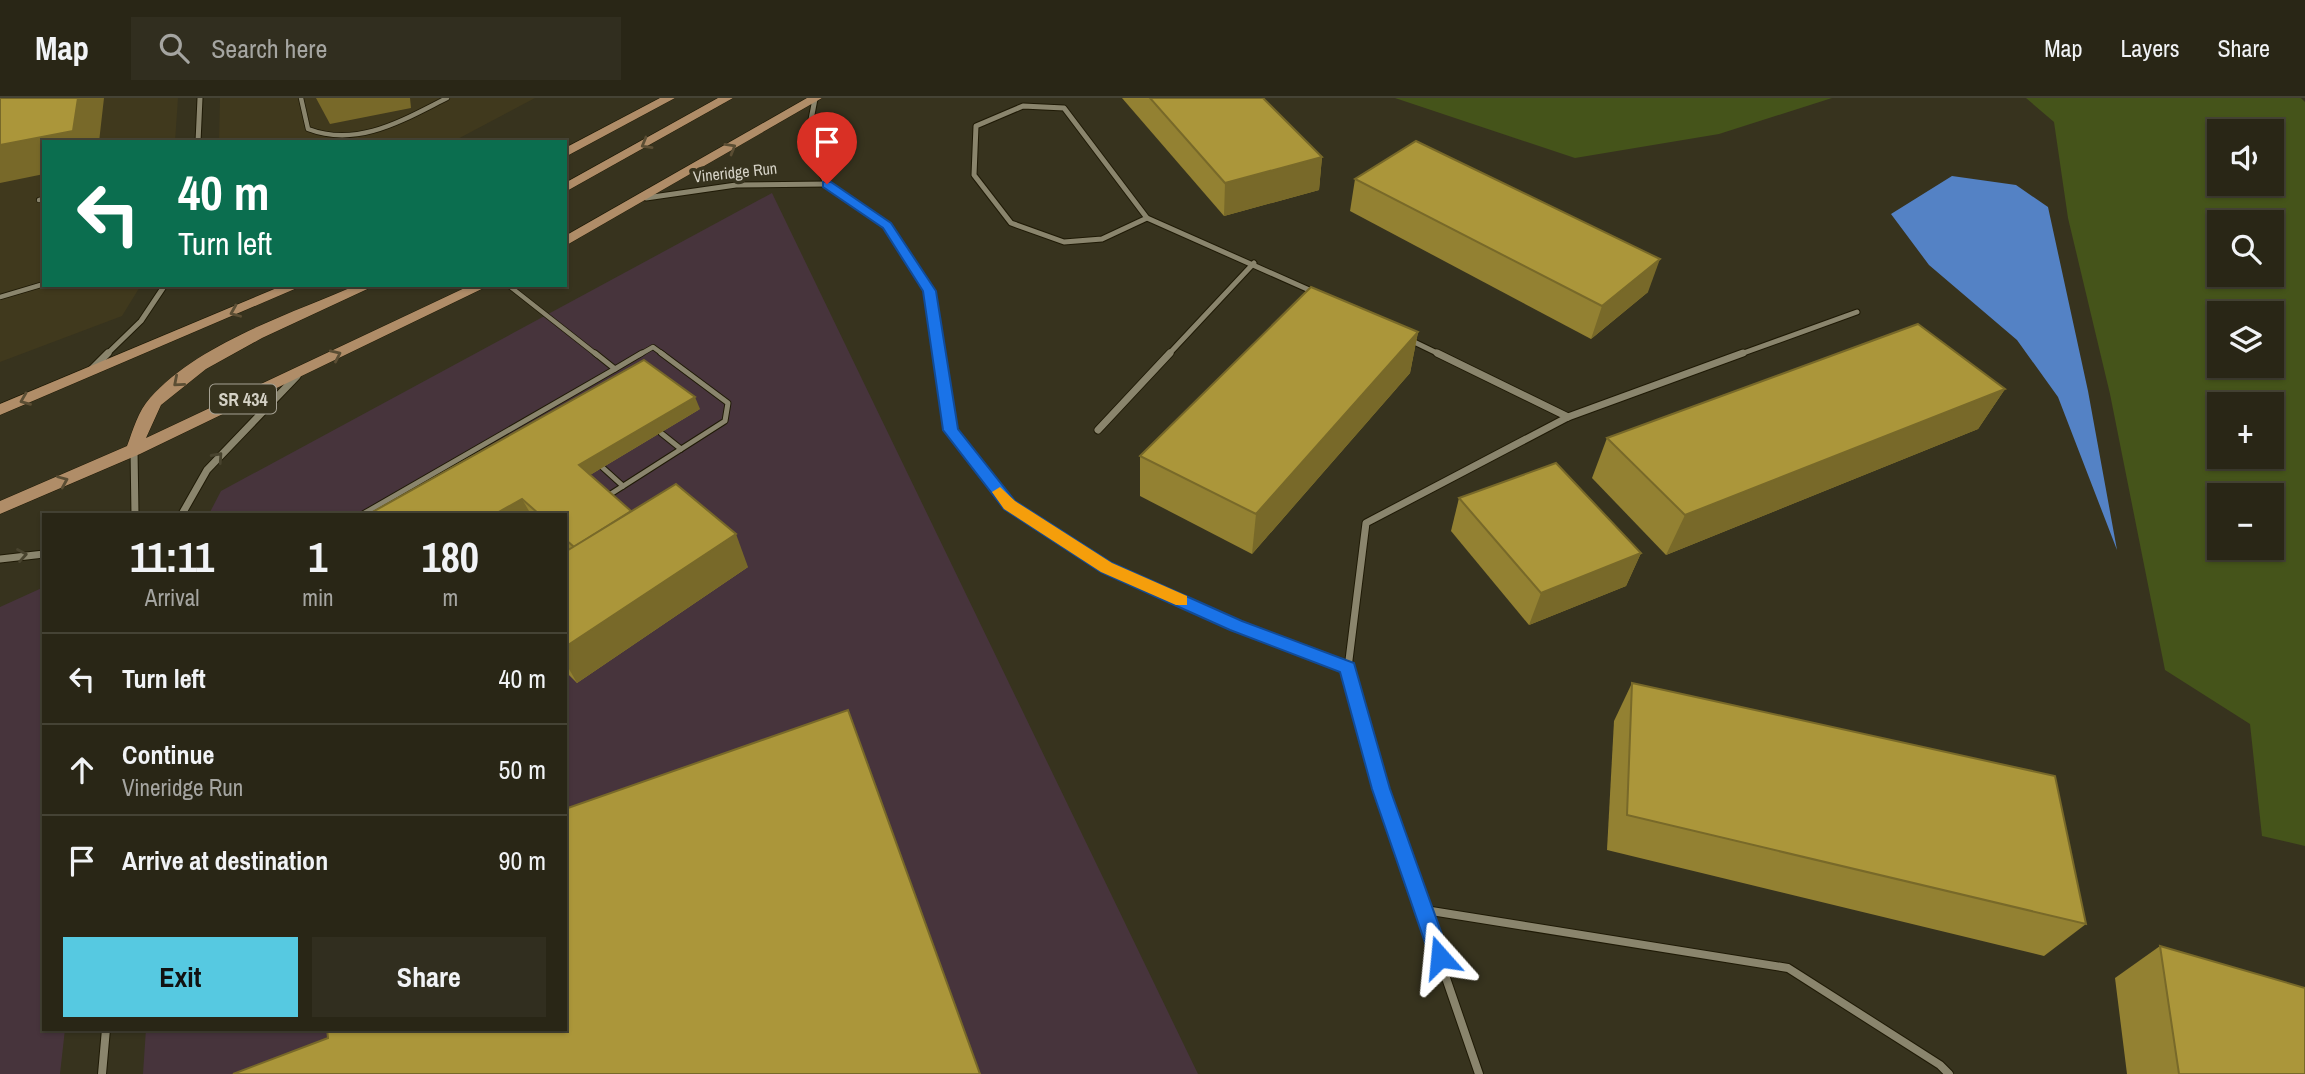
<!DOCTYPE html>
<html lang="en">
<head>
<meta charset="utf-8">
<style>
  body { margin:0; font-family:"Archivo Narrow",sans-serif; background:#312e1f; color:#f1f3f6; height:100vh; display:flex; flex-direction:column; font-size:26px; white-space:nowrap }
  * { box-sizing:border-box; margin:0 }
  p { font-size:23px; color:#a5a5a1 }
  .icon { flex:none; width:38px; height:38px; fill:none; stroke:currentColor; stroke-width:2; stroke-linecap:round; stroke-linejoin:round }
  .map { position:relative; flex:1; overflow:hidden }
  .sheet { position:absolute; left:42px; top:415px; width:525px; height:518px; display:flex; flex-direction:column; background:#292616; border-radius:0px; box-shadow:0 2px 5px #0004,0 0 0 2px #454335 }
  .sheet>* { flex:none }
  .hud { position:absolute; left:42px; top:42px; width:525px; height:147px; border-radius:0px; box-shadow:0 2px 5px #0004,0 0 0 2px #454335; background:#0b6e4f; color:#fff; overflow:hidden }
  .buttons { position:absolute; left:2207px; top:21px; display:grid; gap:14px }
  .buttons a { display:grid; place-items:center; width:77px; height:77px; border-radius:0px; background:#292616; box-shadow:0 2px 5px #0004,0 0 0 2px #454335; font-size:35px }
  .pin { position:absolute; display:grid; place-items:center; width:60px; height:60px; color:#fff; margin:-72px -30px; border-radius:50% 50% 50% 0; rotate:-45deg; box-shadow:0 0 7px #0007 }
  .pin .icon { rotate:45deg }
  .me { position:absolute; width:77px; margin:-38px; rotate:342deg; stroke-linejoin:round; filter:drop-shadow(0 0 5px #0008) }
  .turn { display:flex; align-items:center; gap:24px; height:147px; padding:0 21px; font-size:32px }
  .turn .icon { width:91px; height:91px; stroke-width:2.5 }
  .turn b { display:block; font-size:49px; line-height:60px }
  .eta { display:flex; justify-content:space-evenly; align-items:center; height:119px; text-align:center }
  .eta b { font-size:42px; font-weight:700; line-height:49px }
  .action { display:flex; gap:14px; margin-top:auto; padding:14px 21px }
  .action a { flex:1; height:80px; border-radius:0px; background:#56c9e1; color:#111; font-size:28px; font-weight:700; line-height:80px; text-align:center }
  .action a+a { background:#312e1f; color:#f1f3f6 }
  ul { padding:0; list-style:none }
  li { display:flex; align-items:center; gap:21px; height:91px; padding:0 21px; border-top:2px solid #454335 }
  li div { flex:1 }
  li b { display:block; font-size:26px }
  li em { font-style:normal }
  header { display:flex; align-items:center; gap:42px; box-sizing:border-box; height:98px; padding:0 35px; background:#292616; border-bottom:2px solid #454335 }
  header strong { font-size:33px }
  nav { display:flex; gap:38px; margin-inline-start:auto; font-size:24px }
  .search { width:490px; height:63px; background:#312e1f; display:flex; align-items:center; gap:18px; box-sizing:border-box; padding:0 24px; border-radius:0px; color:#a5a5a1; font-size:26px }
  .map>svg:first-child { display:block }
  .built { fill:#40391d }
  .industrial { fill:#47343c }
  .green { fill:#45541a; fill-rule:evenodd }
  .water { fill:#5482c5 }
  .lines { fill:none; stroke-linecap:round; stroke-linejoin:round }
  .lane-far1-casing { stroke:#1f1a06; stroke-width:6 }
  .lane-casing { stroke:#1f1a06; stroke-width:7 }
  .street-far2-casing { stroke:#1f1a06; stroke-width:7 }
  .street-far1-casing { stroke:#1f1a06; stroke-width:9 }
  .street-casing { stroke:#1f1a06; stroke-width:10 }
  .primary-casing { stroke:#1f1a06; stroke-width:1 }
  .lane-far1 { stroke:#8a856d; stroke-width:4.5 }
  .lane { stroke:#8a856d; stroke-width:5 }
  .street-far2 { stroke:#8a856d; stroke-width:5 }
  .street-far1 { stroke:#8a856d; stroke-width:7 }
  .street { stroke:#8a856d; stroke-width:8 }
  .primary { fill:#b08d68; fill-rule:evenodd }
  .wall { fill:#938132 }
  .shaded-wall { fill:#786929 }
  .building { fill:#ab963a; stroke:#786929; stroke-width:2 }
  .oneway { stroke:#5b4e34 }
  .oneway2 { stroke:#48432e }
  .route { fill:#1a73e8; stroke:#114b97; stroke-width:2 }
  .slow { fill:#f59e0b }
  .labels { text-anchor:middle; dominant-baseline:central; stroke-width:7; stroke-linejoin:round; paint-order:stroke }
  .far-street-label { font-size:16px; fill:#d5d2c6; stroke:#37331e }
  .shield { fill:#37331e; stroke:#a6a294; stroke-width:2 }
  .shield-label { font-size:18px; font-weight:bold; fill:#d5d2c6 }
</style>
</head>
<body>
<header>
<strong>Map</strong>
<div class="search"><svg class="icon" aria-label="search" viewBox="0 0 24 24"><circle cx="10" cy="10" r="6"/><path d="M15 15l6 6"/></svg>Search here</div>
<nav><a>Map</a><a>Layers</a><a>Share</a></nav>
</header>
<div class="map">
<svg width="2305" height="976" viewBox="0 0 2305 976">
  <rect width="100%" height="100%" fill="#37331e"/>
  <g class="built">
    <path d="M0,0h178l-3,44h-131v143h97l-19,31 -122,46z"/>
    <path d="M220,0h315l-83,44h-233z"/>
  </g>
  <g class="industrial">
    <path d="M772,95l426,881h-1055l3,-45h419v-515h-356l12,-23z"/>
    <path d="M44,489v442h21l-5,45h-60v-467z"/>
  </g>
  <g class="green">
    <path d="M1395,0h437l-113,36 -144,24z"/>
    <path d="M2026,0h275l4,4v744l-43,-10 -12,-112 -85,-54 -55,-276 -42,-176 -14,-96zM2219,33h53v53h-53zM2219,124h53v53h-53zM2219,215h53v53h-53zM2219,306h53v53h-53zM2219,397h53v53h-53z"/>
  </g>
  <path class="water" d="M1952,78l64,9 32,22 40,184 29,159 -59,-153 -41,-57 -88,-75 -38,-51z"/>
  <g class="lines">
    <g class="lane-far1-casing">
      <g id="lane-far1">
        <path d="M301,0l7,31c50,19 95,-9 139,-31"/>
        <path d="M39,102l5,-1"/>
        <path d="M508,187l89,70"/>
        <path d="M0,199l44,-13"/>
        <path d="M639,257l14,-8 11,8"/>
      </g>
    </g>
    <g class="lane-casing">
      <g id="lane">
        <path d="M615,271l27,-16"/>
        <path d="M661,335l20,16"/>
        <path d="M602,369l21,19"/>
        <path d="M606,399l119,-76 3,-18 -67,-50"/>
        <path d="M363,416l252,-145 -20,-16"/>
      </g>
    </g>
    <g class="street-far2-casing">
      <g id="street-far2">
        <path d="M815,1l-7,36 7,28 12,21 60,42 43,65 10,64"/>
        <path d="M1023,8l41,2 83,110 -45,21 -38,3 -53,-19 -37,-48 2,-49z"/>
        <path d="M198,44l2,-44"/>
        <path d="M646,100l90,-13 91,-1"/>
        <path d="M1147,120l169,75"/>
        <path d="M1408,241l33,16"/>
        <path d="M106,257l35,-34 24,-36"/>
        <path d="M1168,257l86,-92"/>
        <path d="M1738,257l119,-43"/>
      </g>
    </g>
    <g class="street-far1-casing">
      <g id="street-far1">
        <path d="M939,255l12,77 58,75 97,62 130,58 112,43"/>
        <path d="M1437,255l131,64"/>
        <path d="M92,271l16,-16"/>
        <path d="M1098,332l72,-77"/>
        <path d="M134,352l1,64"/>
        <path d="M182,416l25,-44 90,-94"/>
        <path d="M0,461l44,-5"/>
        <path d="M1350,577l-2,-7 18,-145 202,-106 175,-64"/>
      </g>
    </g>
    <g class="street-casing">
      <g id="street">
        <path d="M1349,575l32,116 98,285"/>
        <path d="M1425,812l363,58 152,97 9,9"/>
        <path d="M102,976l4,-45"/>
      </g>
    </g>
    <g class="primary-casing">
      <g id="primary">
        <path d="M660,0h15l-110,59v-9z"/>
        <path d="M718,0h15l-168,94v-9z"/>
        <path d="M807,0h15l-257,148v-10z"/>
        <path d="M284,187h20l-304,130v-11z"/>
        <path d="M357,187h19l-114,53 -56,31 -45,36 -15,33 325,-153h19l-350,169 -140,60v-13l127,-55c6,-16 11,-35 23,-48 49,-55 140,-84 207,-113z"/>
      </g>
    </g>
    <use href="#lane-far1" class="lane-far1"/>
    <use href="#lane" class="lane"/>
    <use href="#street-far2" class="street-far2"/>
    <use href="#street-far1" class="street-far1"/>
    <use href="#street" class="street"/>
    <use href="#primary" class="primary"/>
  </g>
  <g class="wall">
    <path d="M1122,0h141l59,59 -3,33 -95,26z"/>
    <path d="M1355,81l293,113 -57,47 -241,-128z"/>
    <path d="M1418,234l-8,41 -158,181 -112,-58v-40z"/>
    <path d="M2005,291l-27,40 -312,126 -74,-77 15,-40z"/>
    <path d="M700,311l-110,66 41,36 117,56 -171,116 -12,-12v-119l5,-3 -5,-4v-31h-33l-3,-3 -160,3z"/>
    <path d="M1459,400l182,55 -15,33 -97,39 -78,-94z"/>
    <path d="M1632,585l454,241 -42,32 -437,-106 7,-129z"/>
    <path d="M2160,848l145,128h-178l-12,-96z"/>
  </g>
  <g class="shaded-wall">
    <path d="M78,0h26l-5,44h-55v32l-44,9v-38z"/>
    <path d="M316,0h94l1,10 -81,16z"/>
    <path d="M1322,59l-3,33 -95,26 1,-33z"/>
    <path d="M1660,161l-12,33 -57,47 11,-33z"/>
    <path d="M1418,234l-8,41 -158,181 4,-40z"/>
    <path d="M2005,291l-27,40 -312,126 19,-40z"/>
    <path d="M695,299l5,12 -115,69 -6,-13z"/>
    <path d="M522,401l7,12 -6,3h-28z"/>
    <path d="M736,436l12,33 -171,116 -12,-21v-15z"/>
    <path d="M1641,455l-15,33 -97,39 12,-32z"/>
  </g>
  <g class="building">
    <path d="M0,0h78l-5,33 -73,14z"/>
    <path d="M1150,0h113l59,59 -97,26z"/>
    <path d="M1416,43l244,118 -58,47 -247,-127z"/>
    <path d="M1311,189l107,45 -162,182 -116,-58z"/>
    <path d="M1918,226l87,65 -320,126 -78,-77z"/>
    <path d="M644,262l51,37 -116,68 52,46 -57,36 -9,-8v-25h-26l-17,-15 -27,15h-126z"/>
    <path d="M1556,365l85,90 -100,40 -82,-95z"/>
    <path d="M676,386l60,50 -171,113v-95z"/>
    <path d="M1632,585l423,93 31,148 -459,-109z"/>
    <path d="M848,612l132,364h-747l95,-36 -1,-9h238v-220z"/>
    <path d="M2160,848l145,42v86h-126z"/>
  </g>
  <defs><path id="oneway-chevron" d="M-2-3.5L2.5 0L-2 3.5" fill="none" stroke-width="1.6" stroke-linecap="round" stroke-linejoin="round" transform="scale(1.75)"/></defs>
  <g class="oneway">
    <use href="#oneway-chevron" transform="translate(646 46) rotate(150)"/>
    <use href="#oneway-chevron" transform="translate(731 50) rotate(-30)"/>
    <use href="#oneway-chevron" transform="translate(235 214) rotate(157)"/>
    <use href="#oneway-chevron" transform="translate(336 257) rotate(-25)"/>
    <use href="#oneway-chevron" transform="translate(178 284) rotate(139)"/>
    <use href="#oneway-chevron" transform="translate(25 302) rotate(158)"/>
    <use href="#oneway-chevron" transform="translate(63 383) rotate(-23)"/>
  </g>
  <g class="oneway2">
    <use href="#oneway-chevron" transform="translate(218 359) rotate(-48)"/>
    <use href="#oneway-chevron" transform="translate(22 457) rotate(-10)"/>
  </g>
  <path class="route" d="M823,84h8l60,41 45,68 22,138 57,72 97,62 130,58 112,42 36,126 60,168 -3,6 -7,3 -7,-3 -3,-6 -58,-168 -32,-117 -110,-42 -129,-58 -97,-63 -61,-79 -20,-139 -40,-63 -60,-41z"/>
  <path class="slow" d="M1000,389l15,14 97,62 75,33v9h-11l-75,-33 -97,-63 -12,-17z"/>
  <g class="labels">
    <g class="far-street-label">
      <text transform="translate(735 74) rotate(-6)">Vineridge Run</text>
    </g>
    <rect class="shield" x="210" y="286.5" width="66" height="29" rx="5"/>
    <g class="shield-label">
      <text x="243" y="301">SR 434</text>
    </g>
  </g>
</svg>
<div class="buttons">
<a><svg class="icon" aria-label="sound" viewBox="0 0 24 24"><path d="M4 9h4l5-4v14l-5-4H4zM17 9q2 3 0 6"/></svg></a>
<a><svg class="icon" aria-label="search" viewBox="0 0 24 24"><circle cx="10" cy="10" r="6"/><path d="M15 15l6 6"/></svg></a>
<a><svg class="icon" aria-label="layers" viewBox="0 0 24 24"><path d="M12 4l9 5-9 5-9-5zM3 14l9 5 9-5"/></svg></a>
<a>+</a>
<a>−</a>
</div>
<div class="pin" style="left:827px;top:86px;background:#d93025"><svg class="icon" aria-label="arrive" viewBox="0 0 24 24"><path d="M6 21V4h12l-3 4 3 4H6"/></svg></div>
<svg class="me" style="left:1440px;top:859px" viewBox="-20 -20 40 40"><path d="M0-17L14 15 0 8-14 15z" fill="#1a73e8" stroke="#fff" stroke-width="4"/></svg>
<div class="hud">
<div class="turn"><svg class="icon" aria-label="left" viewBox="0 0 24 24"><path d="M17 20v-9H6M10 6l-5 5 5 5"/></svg><div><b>40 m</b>Turn left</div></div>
</div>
<section class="sheet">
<div class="eta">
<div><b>11:11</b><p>Arrival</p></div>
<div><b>1</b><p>min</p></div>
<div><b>180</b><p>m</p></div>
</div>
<ul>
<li><svg class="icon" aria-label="left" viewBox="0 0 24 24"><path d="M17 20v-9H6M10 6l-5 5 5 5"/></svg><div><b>Turn left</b></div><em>40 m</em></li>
<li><svg class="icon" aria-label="ahead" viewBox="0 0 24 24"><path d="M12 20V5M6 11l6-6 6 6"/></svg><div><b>Continue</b><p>Vineridge Run</p></div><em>50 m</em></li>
<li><svg class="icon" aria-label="arrive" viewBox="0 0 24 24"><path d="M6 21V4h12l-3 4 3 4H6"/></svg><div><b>Arrive at destination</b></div><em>90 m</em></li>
</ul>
<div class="action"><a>Exit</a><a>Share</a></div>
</section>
</div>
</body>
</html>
